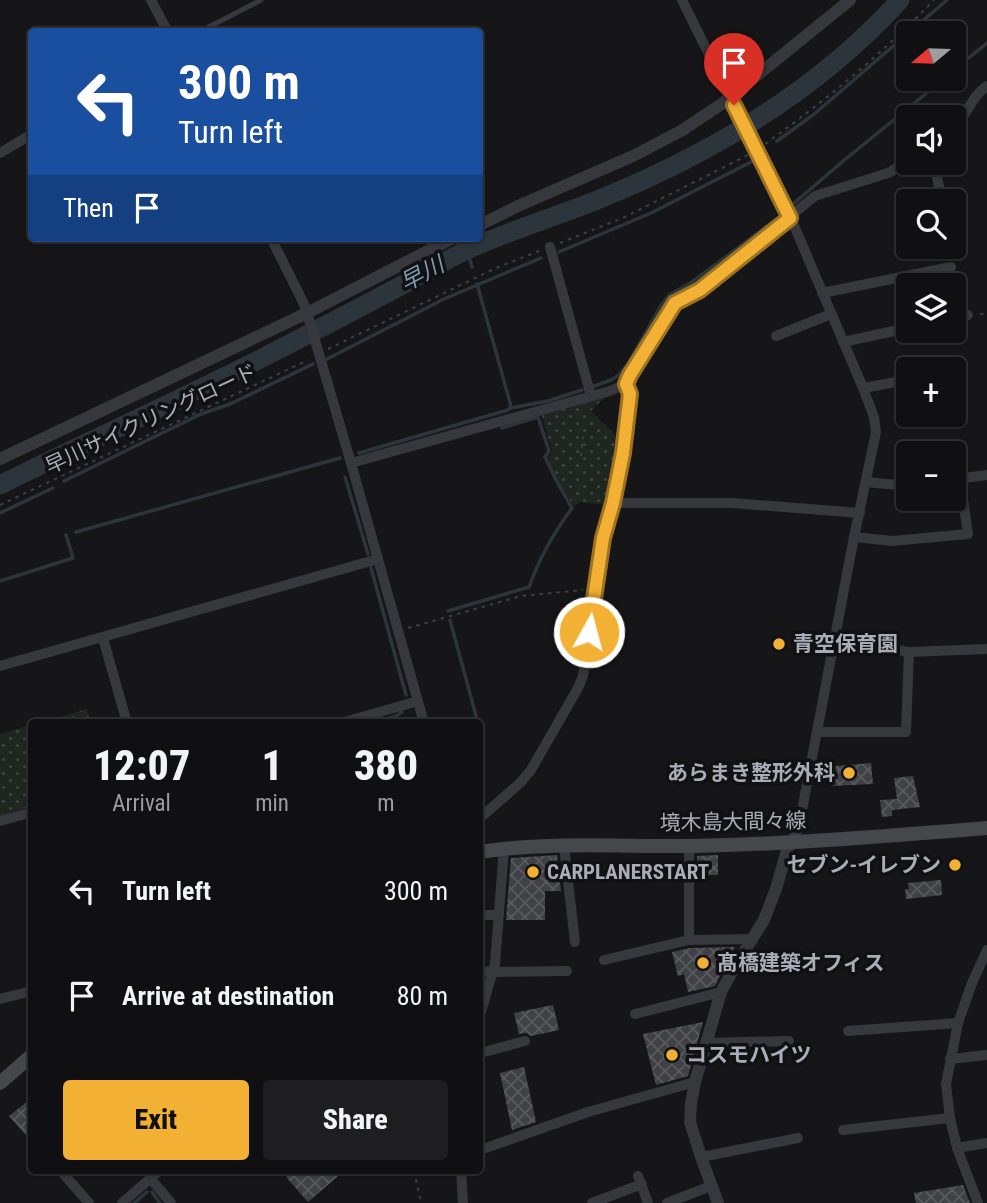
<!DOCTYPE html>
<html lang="en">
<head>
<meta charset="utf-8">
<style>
  body { margin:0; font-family:"Roboto Condensed","Noto Sans JP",sans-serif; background:#1e1e20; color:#f1f3f6; height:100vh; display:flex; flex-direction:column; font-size:26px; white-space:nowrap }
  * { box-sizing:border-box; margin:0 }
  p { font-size:23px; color:#9c9d9f }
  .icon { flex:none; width:38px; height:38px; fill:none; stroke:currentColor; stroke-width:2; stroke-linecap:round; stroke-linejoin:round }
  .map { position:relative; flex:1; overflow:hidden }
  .drawer { position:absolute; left:28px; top:719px; width:455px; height:455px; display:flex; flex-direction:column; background:#101012; border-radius:7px; box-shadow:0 2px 5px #0004,0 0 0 2px #303032 }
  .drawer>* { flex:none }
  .guide { position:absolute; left:28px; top:28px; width:455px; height:214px; border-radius:7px; box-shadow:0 2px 5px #0004,0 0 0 2px #303032; background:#1a4fa0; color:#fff; overflow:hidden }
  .needle { width:46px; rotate:251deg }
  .buttons { position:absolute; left:896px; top:21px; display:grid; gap:14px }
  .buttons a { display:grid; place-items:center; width:70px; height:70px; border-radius:7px; background:#101012; box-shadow:0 2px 5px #0004,0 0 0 2px #303032; font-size:35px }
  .pin { position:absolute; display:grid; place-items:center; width:60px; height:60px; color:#fff; margin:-72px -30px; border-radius:50% 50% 50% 0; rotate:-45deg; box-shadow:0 0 7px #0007 }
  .pin .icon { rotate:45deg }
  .me { position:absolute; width:77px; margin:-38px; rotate:7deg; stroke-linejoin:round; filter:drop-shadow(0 0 5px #0008) }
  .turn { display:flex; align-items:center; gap:24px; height:147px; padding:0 35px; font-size:32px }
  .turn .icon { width:91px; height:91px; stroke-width:2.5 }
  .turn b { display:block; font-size:49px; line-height:60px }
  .then { display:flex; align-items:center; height:66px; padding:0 35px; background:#0003; gap:14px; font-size:26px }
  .eta { display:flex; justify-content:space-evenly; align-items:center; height:119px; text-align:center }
  .eta b { font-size:42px; font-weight:800; line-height:49px }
  .cta { display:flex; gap:14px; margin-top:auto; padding:14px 35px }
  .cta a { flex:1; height:80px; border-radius:7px; background:#f2b134; color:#111; font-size:28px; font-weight:800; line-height:80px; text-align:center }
  .cta a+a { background:#1e1e20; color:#f1f3f6 }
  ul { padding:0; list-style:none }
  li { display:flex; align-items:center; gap:21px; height:105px; padding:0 35px }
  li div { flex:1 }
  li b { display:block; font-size:26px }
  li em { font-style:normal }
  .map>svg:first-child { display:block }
  .grass { fill:url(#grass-dots) }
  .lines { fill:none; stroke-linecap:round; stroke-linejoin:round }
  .stream { stroke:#2c353c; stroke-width:3.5 }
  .river { stroke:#2c353c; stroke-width:19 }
  .building { fill:url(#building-cross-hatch) }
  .path { stroke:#3d3f44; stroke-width:2; stroke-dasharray:3.5 5; stroke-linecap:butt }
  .service { stroke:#37383d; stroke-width:5 }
  .minor { stroke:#37383d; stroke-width:10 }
  .tertiary { stroke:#37383d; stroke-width:12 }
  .secondary { stroke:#45474d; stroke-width:14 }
  .route-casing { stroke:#9d7322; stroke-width:18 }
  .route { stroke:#f2b134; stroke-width:12 }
  .poi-dot { fill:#f2b134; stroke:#111113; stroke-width:2.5 }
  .labels { text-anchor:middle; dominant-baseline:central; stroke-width:7; stroke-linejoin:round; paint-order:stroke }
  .street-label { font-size:21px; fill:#a8adb8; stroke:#111113 }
  .poi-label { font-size:21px; font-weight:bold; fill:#a8adb8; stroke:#111113; text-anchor:start }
  .water-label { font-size:23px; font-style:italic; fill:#7f9bb3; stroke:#111113 }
</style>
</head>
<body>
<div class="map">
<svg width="987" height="1203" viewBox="0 0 987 1203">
  <defs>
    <pattern id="grass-dots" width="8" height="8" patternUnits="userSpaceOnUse" patternTransform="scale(1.75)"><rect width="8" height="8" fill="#1e261f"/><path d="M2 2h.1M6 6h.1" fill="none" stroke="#3c433d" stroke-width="1.8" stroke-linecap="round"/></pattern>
    <pattern id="building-cross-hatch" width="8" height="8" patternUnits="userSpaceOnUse" patternTransform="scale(1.75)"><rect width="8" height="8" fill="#404145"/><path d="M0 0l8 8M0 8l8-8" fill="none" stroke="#595a5e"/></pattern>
  </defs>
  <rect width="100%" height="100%" fill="#161618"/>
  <g class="grass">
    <path d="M605,397l-14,14 30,29 -6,34 -9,31 -26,-3 -6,4 -16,-25 -10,-23 4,-7 -11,-38z"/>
    <path d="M87,709l4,14h-51z"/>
    <path d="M31,725v81l-31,10v-82z"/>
  </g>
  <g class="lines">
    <g class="stream">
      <path d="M954,70l33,-27"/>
      <path d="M777,141l36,-26 134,-115"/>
      <path d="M792,205l50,-43 102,-83"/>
      <path d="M467,250l5,17"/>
      <path d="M559,252l92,-39 102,-52"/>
      <path d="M327,359l117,-60 97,-41"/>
      <path d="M594,386l17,-6 8,-5 10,-13 31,-55 9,-12 23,-13 87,-65"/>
      <path d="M511,408l37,-7 34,-11"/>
      <path d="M359,453l142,-41 7,-2 3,-4 -34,-122"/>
      <path d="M345,477l23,77"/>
      <path d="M64,481l137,-67 29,-10 83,-40"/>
      <path d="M0,513l53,-25"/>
      <path d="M76,532l264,-74"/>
      <path d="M371,568l35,127"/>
      <path d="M0,581l73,-23 -7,-23"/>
      <path d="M448,611l81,-24c12,-32 23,-51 43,-79l-16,-28 -11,-23 4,-6 -11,-34 -36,11"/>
      <path d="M450,620l28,103"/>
      <path d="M375,723l21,-7 6,-4"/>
      <path d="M480,729v1"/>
      <path d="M152,1192l8,11"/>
      <path d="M134,1203l13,-11"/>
    </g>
    <path class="river" d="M0,485c90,-45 182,-86 272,-132 45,-23 91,-47 136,-71 20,-11 40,-23 61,-33 44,-20 93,-34 138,-53 109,-45 213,-108 293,-196"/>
  </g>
  <g class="building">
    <path d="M871,763l2,21 -42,2 -1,-6h-4l-1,-13z"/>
    <path d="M913,776l7,31 -28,3v6l-10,1 -2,-17 17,-1 -3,-21z"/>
    <path d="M557,855l4,36h-16v29h-39l5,-62z"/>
    <path d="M718,855v20h-21v-19z"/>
    <path d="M941,880l1,15 -36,4 -1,-10h4l-1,-6z"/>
    <path d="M735,947l-20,39 -27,6 -4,-18 -6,2 -6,-24 18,-4z"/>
    <path d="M553,1005l6,25 -28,6 -5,-3 -7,1 -5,-21z"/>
    <path d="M703,1022l-15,54 -32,9 -13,-51z"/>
    <path d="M524,1067l12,55 -24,8 -12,-57z"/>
    <path d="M32,1098v44l-23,-26z"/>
    <path d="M293,1171h51l-36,31 -22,-25z"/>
    <path d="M963,1185l7,18h-54l-2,-10z"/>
  </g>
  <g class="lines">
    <g class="path">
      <path d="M765,144c60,-43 118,-91 169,-144"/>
      <path d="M560,243l65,-26 123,-62"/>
      <path d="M980,314h7"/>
      <path d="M328,349l168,-81 43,-17"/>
      <path d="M581,456l2,-19"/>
      <path d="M0,505l308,-145"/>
      <path d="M408,628l113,-32 62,-6"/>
      <path d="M414,1171l7,32"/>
    </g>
    <path class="service" d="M199,32l62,-32"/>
    <g class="minor">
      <path d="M151,0l17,32"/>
      <path d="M682,0l114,230 67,158 11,29 2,15 -22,105 -55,289 -4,9 -6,8"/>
      <path d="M954,129c12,-13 18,-33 33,-43"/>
      <path d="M0,153l32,-19"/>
      <path d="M934,163l8,38"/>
      <path d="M271,238l32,64 4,11 44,150 73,260"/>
      <path d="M550,247l41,149"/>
      <path d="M822,293l129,-26"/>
      <path d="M954,317l14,-2"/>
      <path d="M776,336l55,-22"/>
      <path d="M843,342l65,-14"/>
      <path d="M863,388l45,-8"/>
      <path d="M351,463l259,-72 16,-7"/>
      <path d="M955,479l32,-4"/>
      <path d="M866,482l42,4"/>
      <path d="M613,503h120l127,10"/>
      <path d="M854,537l38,4 76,-7 -8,-55"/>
      <path d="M103,638l24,85"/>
      <path d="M835,639l74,13 78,-3"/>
      <path d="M0,666l378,-107"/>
      <path d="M341,723l77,-22"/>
      <path d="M818,732h88l3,-80"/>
      <path d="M480,818l40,-35 11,-13 47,-82 5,-12 12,-88 8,-50 10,-35 10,-50 7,-59 -4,-10 49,-81 25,-13 115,-94 73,-23 20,-11"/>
      <path d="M0,821l32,-9"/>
      <path d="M564,846l11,96"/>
      <path d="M480,915h18"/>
      <path d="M689,940v-94"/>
      <path d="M604,960l85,-20 62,-1"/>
      <path d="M480,971l13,1 74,-1"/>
      <path d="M0,999l32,-8"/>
      <path d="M635,1014l86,-22"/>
      <path d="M480,1015l15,-51 9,-116"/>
      <path d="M848,1031l110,-8"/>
      <path d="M707,1043l82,-2"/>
      <path d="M480,1053l45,-12"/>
      <path d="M950,1059l37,-4"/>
      <path d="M843,1130l107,-12"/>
      <path d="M957,1148l30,-5"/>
      <path d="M480,1150l108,-38 107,-30"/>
      <path d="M701,1157l97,-19"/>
      <path d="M61,1171l28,32"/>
      <path d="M461,1171l2,32"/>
      <path d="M638,1176l10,27"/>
      <path d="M150,1178l21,25"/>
      <path d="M122,1203l37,-32"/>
      <path d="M592,1203l50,-19"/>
      <path d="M667,1203l44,-17"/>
      <path d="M978,1203l-21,-55 -7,-30 -4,-34 12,-61 14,-40 15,-33"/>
    </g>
    <g class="tertiary">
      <path d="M480,225l38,-19 115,-50 48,-25 42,-28 127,-103"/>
      <path d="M0,459l307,-146 146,-75"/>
      <path d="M718,1203l-17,-46 -11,-35 1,-18 4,-22 26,-90 13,-24 30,-48 12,-31 13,-46"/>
    </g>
    <g class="secondary">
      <path d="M480,852c70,-11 142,-5 213,-6 98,-2 196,-10 294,-18"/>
      <path d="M0,1083l32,-28"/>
    </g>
  </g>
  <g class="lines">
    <g class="route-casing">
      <path id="route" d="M589,632l14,-94 10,-35 10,-50 7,-59 -4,-10 4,-9 45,-72 25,-13 90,-72 -56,-113"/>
    </g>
    <use href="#route" class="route"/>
  </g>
  <g class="poi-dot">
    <circle cx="779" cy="644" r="7"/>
    <circle cx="849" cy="773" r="7"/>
    <circle cx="955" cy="865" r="7"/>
    <circle cx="533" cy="872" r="7"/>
    <circle cx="703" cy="963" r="7"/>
    <circle cx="672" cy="1055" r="7"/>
  </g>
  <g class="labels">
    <g class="street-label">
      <text transform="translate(151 419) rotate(-25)">早川サイクリングロード</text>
      <text transform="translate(733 822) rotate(-1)">境木島大間々線</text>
    </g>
    <g class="poi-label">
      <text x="793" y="644">青空保育園</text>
      <text x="835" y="773" text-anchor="end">あらまき整形外科</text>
      <text x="941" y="865" text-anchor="end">セブン-イレブン</text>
      <text x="547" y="872">CARPLANERSTART</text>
      <text x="717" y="963">髙橋建築オフィス</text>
      <text x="686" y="1055">コスモハイツ</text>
    </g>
    <g class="water-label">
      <text transform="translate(422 274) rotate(-28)">早川</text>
    </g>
  </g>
</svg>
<div class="buttons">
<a><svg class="needle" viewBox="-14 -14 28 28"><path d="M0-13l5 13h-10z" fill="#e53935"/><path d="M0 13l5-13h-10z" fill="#9c9d9f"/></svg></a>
<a><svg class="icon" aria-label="sound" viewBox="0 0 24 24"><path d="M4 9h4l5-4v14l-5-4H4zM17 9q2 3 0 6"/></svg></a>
<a><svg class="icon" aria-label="search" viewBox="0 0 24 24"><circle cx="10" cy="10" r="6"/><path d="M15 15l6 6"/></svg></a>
<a><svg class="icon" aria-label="layers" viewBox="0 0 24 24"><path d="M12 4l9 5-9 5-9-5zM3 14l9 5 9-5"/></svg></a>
<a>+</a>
<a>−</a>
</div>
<div class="pin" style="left:734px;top:105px;background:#d93025"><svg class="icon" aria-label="arrive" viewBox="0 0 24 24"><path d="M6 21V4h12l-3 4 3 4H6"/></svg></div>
<svg class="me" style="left:589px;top:632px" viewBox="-20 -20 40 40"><circle r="17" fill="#f2b134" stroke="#fff" stroke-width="3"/><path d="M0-11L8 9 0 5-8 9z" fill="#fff"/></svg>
<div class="guide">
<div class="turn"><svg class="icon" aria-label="left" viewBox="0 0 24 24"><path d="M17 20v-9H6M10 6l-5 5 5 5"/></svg><div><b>300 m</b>Turn left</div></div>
<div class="then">Then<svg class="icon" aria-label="arrive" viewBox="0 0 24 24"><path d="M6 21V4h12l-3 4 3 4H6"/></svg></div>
</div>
<section class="drawer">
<div class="eta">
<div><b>12:07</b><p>Arrival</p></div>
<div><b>1</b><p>min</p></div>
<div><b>380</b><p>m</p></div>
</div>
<ul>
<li><svg class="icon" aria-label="left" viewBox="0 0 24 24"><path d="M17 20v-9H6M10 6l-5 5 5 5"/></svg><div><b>Turn left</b></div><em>300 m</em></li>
<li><svg class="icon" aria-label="arrive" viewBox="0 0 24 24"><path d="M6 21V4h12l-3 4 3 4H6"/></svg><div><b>Arrive at destination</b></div><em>80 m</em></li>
</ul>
<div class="cta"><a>Exit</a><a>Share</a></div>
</section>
</div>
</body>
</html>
